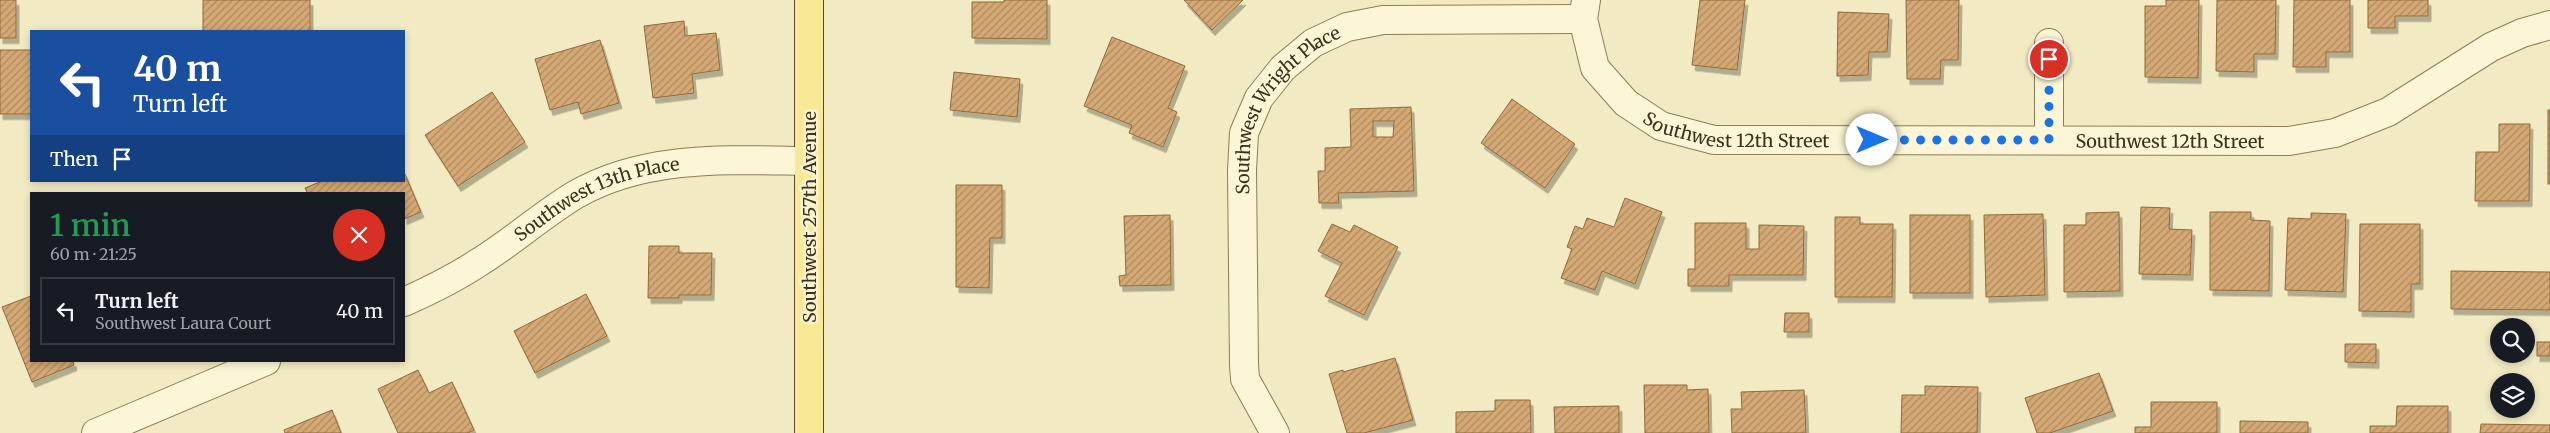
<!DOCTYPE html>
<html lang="en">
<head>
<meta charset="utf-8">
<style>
  body { margin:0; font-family:Merriweather,serif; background:#20242c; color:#f1f3f6; height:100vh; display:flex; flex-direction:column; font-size:19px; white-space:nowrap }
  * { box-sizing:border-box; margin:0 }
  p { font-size:16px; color:#9ea1a6 }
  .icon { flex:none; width:28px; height:28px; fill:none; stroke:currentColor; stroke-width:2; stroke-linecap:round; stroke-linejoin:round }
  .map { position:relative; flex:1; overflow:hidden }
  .side { position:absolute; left:30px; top:192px; width:375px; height:170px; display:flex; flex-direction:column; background:#171b24; border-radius:0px; box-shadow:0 2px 8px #0003 }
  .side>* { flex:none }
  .guide { position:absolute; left:30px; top:30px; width:375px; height:152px; border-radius:0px; box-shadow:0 2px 8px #0003; background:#1a4fa0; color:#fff; overflow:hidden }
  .tools { position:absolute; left:2490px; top:318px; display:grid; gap:10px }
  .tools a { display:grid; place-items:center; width:45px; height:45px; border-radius:50%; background:#171b24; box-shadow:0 2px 8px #0003; font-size:25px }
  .pin { position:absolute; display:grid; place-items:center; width:42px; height:42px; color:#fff; margin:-21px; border:2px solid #fff; border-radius:50%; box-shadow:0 1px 5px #0007 }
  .me { position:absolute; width:55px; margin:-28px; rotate:90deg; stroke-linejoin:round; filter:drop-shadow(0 0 4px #0008) }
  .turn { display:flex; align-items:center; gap:18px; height:105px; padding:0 20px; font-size:22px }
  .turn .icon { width:65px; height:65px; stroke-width:2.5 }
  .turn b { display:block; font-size:35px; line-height:42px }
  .then { display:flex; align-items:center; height:48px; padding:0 20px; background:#0003; gap:10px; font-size:19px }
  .round { display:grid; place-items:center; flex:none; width:52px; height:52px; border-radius:26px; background:#20242c }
  .headline { display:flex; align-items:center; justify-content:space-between; height:85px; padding:0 20px }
  h1 { font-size:30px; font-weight:600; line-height:38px; color:#1e9e55 }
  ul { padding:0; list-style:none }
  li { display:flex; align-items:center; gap:15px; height:68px; margin:0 10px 8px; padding:0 10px; border:2px solid #363941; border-radius:0px }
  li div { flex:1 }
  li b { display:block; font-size:19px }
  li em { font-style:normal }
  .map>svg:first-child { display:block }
  .building { fill:url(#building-hatch); stroke:#90683a; fill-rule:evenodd; filter:url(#shadow) }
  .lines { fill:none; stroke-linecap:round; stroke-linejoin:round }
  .minor-casing { stroke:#8e7c57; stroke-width:30 }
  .primary-casing { stroke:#5c482b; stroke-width:30 }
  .minor { stroke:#fcf6d6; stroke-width:28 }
  .primary { stroke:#f9e896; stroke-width:28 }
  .route { stroke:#1a73e8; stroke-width:9; stroke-dasharray:0 16.2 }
  .labels { text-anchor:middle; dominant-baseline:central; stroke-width:5; stroke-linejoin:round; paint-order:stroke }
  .street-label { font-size:18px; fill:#3d301d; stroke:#f9f3d2 }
</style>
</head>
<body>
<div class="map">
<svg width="2550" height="433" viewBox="0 0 2550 433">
  <defs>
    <pattern id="building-hatch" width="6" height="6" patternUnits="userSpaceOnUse" patternTransform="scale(1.25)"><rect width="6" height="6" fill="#d5a974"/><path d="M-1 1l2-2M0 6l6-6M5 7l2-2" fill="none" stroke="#ae8a5f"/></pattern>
    <filter id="shadow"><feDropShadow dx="3" dy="5.5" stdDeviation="0" flood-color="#0004"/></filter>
  </defs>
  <rect width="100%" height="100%" fill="#f2eac2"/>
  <g class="building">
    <rect x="0" y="0" width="16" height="38"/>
    <rect x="203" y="0" width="107" height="31"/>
    <path d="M1004,0h43v39l-75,-1v-36h32z"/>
    <path d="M1184,0h59l-31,30z"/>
    <path d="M1700,0h45l-8,70 -45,-5z"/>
    <path d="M1906,0h53l-1,60h-17l-1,19h-33z"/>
    <path d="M2166,0h33l-1,78 -53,-1v-71h21z"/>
    <path d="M2217,0h59l-1,54h-21v18l-38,-1z"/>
    <path d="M2294,0h56v52h-24v15h-33z"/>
    <path d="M2368,0h60v16h-33v12h-27z"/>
    <path d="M1838,12l51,2 -2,38h-18l-1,23 -31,1z"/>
    <path d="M684,21l1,15 31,-3 4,37 -28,4 2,19 -41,5 -9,-72z"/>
    <path d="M1112,37l73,29 -17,42 9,4 -14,35 -34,-14 3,-8 -48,-19z"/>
    <path d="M600,40l19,63 -38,11 -3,-12 -28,8 -15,-51z"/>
    <rect x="0" y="50" width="31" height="64"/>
    <path d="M954,72l66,7 -3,38 -67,-7z"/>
    <path d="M492,92l33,50 -67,44 -33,-51z"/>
    <path d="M1512,99l63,45 -30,44 -64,-45z"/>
    <path d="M1411,107l3,84 -76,2 1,10h-20l-1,-32h7v-23l26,-1 -1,-38zM1373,121h21l-1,16h-20z"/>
    <rect x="2548" y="110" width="2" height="74"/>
    <path d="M2499,124h31l-1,77h-54l1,-49h23z"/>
    <path d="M404,172l17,40 -17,7v-25h-96l-3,-6 17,-7h82z"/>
    <path d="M956,185h46v53h-12l-1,50 -33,-1z"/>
    <path d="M1625,198l37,14 -27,72 -33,-13 -7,19 -34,-12 11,-29 -5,-2 8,-21 8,3 4,-11 27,9z"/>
    <path d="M2141,207l29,1 -1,21 23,1 -2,45 -51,-1z"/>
    <path d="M2119,212l1,79 -56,1v-67h22v-12z"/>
    <path d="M2210,212h41v8l19,1 -1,70 -59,-1z"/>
    <path d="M2311,213l35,1 -3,78 -58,-2 3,-72 23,1z"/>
    <path d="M2043,214l2,81 -59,2 -2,-82z"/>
    <path d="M1170,215l1,70 -51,1 -1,-10 7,-1 -2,-59z"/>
    <rect x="1910" y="215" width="60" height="78"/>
    <path d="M1835,217h25v7h33l-1,73h-57z"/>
    <path d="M1695,223h51v26h13v-24l45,1 -1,49h-74v11h-41v-17h7z"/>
    <path d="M1332,224l18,8 4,-7 44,22 -34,68 -39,-19 17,-33 -24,-12z"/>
    <path d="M2360,224h60v60h-9v28l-52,-1z"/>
    <path d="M649,246h30v7h33l-1,42h-32v3h-31z"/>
    <path d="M2451,271l99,1v38l-99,-1z"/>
    <path d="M586,294l21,42 -72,37 -21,-42z"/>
    <path d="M31,296v65h42l1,4 -42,17 -30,-75z"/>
    <path d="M1785,313h24v19h-25z"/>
    <rect x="2537" y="342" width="13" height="14"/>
    <path d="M2345,344h31v19l-31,-1z"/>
    <path d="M1395,358l18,62 -49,13h-17l-18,-59 14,-4v2z"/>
    <path d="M418,370l11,23 23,-11 22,48 -6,3h-70l-20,-44z"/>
    <path d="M2099,373l14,38 -63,22h-13l-12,-35z"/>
    <path d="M1644,385h43v5l21,-1 1,44h-64z"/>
    <path d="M1925,386l53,1 -1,46h-76l1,-38h23z"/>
    <path d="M1804,390l2,43h-74l-1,-24h11l-1,-17z"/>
    <path d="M1495,400h35l1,33h-75v-21l39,-1z"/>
    <path d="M2151,402h66v31h-82v-6h16z"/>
    <path d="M1619,406v27h-64l-1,-26z"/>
    <path d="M2397,406h51v27h-78v-7h26z"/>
    <path d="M332,410l9,23h-56l-1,-3z"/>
    <path d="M2240,421l68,1v11h-68z"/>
    <path d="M2481,424l69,1v8h-70z"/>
  </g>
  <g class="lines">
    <g class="minor-casing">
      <g id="minor">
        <path id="s1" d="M1586,0l-3,19 12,49 31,35 35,23 53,14 575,1 46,-8 53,-21 103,-65 31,-14 28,-8"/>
        <path d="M2049,43v97"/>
        <path id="s2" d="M404,302c27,-12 53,-25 77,-41 32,-20 61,-46 94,-66 71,-41 155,-35 234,-34"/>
        <path d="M96,433l170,-72"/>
        <path id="s3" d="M1275,433l-30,-54 -1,-15 -2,-194 2,-37 15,-35 24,-30 30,-25 34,-16 36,-7 200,-1"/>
      </g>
    </g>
    <g class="primary-casing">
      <path id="primary" d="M809,433v-433"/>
    </g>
    <use href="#minor" class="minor"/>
    <use href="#primary" class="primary"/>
  </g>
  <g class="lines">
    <path class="route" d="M1872,140h177v-81"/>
  </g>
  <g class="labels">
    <g class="street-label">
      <text stroke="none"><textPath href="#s3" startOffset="349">Southwest Wright Place</textPath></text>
      <text stroke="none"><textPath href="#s1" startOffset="234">Southwest 12th Street</textPath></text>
      <text stroke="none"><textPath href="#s1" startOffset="669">Southwest 12th Street</textPath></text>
      <text stroke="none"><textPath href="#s2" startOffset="221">Southwest 13th Place</textPath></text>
      <text transform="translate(809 217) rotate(-90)">Southwest 257th Avenue</text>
    </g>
  </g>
</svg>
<div class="tools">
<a><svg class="icon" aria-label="search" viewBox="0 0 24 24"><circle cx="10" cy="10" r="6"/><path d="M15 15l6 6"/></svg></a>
<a><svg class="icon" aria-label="layers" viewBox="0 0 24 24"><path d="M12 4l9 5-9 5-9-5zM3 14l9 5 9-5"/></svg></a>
</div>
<div class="pin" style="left:2049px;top:59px;background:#d93025"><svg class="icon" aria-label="arrive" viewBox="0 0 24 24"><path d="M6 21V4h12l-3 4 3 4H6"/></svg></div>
<svg class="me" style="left:1872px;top:140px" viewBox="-20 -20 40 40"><circle r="19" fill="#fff"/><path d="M0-13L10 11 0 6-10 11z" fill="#1a73e8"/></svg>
<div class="guide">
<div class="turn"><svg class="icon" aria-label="left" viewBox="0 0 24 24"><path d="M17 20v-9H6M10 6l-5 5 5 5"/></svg><div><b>40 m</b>Turn left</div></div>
<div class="then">Then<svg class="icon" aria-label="arrive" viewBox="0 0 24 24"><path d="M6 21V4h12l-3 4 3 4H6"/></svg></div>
</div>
<section class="side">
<div class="headline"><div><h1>1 min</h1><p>60 m · 21:25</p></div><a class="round" style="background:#d93025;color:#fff"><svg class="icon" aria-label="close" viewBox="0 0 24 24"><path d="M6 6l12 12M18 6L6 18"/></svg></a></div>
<ul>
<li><svg class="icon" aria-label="left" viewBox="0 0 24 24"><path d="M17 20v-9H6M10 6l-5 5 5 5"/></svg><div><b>Turn left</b><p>Southwest Laura Court</p></div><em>40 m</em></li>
</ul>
</section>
</div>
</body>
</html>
